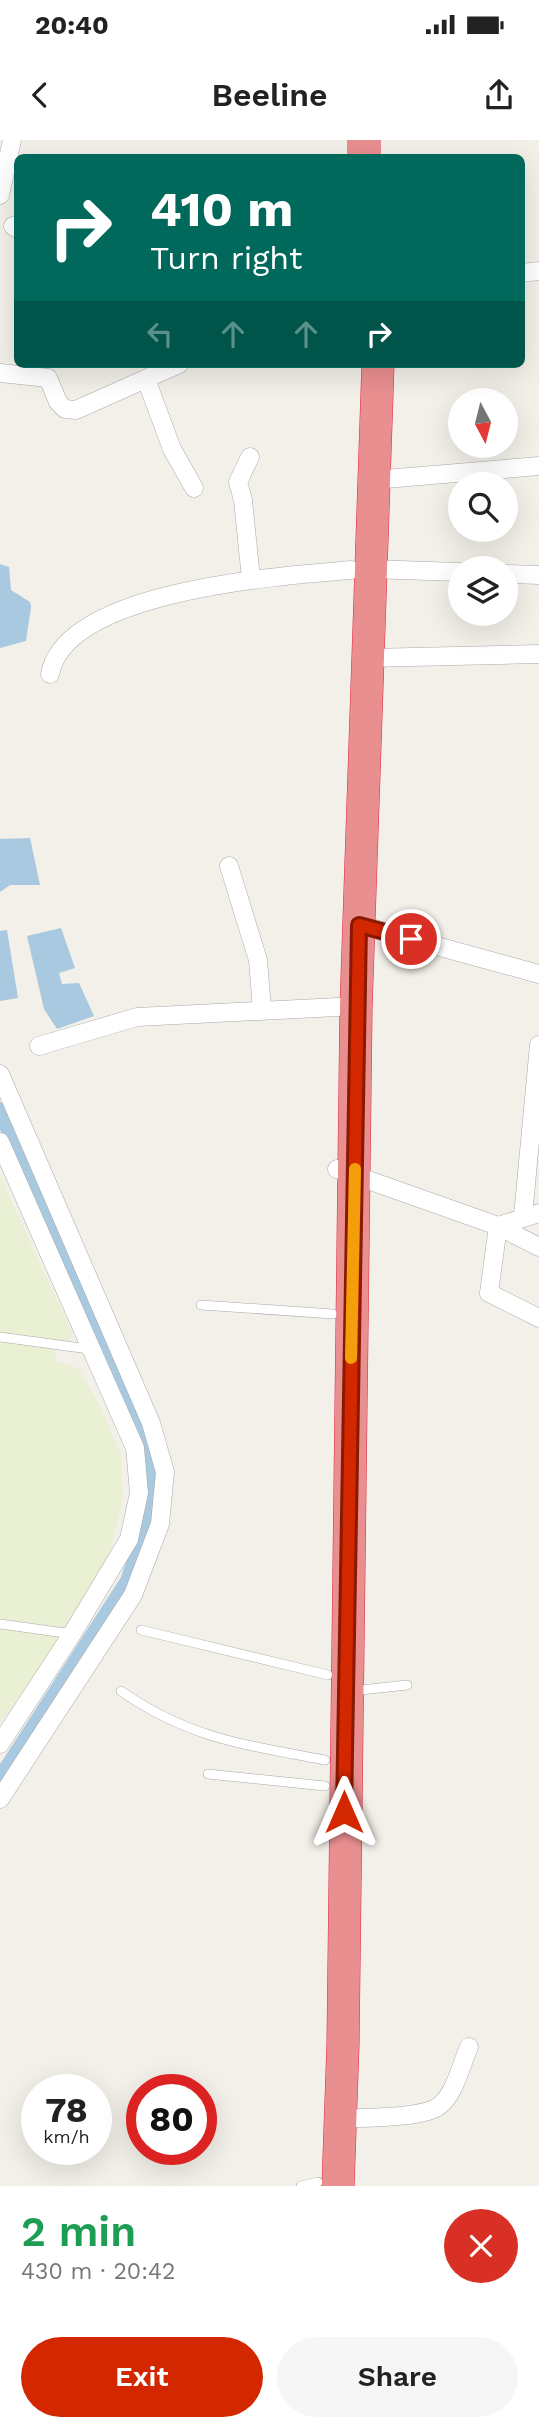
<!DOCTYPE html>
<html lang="en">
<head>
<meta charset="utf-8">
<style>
  body { margin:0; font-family:"Work Sans",sans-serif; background:#f6f6f6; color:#222; height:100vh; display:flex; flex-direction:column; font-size:26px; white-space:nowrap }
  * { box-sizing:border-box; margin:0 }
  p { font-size:23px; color:#767676 }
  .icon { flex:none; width:38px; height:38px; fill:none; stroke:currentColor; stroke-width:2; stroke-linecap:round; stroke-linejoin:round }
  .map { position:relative; height:2046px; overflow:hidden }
  .side { display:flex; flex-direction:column; background:#fff; flex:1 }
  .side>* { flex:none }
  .hud { position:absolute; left:14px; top:14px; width:511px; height:214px; border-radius:10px; box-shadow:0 7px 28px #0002; background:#00695c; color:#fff; overflow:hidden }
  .needle { width:46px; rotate:173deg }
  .tools { position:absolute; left:448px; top:248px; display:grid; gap:14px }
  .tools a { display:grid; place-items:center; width:70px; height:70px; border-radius:50%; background:#fff; box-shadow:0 7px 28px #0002; font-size:35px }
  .speed { position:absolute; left:21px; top:1934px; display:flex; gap:14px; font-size:35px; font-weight:700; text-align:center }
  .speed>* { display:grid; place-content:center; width:91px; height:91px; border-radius:50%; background:#fff; box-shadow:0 7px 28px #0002; line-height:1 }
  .speed small { font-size:18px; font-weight:400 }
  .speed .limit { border:10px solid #d22; background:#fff; color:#111 }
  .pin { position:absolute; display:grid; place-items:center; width:60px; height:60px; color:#fff; margin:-30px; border:4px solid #fff; border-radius:50%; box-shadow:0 2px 7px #0007 }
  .me { position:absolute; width:77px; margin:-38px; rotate:0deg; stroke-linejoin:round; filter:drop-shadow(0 0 5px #0008) }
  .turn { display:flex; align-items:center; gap:24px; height:147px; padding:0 21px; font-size:32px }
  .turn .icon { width:91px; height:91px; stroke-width:2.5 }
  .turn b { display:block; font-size:49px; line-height:60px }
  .lanes { display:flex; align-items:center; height:66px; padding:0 21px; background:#0003; justify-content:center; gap:35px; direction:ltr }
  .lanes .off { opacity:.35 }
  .round { display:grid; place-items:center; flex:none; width:74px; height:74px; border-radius:37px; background:#f6f6f6 }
  .summary { display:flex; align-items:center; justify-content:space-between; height:119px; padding:0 21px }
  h1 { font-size:42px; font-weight:600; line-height:52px; color:#1e9e55 }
  .action { display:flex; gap:14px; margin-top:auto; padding:14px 21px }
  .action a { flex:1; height:80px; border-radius:42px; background:#d32700; color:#fff; font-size:28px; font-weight:600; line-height:80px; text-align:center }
  .action a+a { background:#f6f6f6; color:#222 }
  .status { display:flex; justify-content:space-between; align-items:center; height:49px; padding:0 35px; background:#fff; direction:ltr }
  .status svg { height:19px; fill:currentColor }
  header { display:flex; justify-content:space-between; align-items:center; height:91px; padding:0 21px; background:#fff; font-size:32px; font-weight:600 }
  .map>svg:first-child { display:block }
  .farmland { fill:#e9f0d4 }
  .water { fill:#a8c9e0 }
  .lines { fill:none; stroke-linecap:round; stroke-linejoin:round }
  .canal { stroke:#a8c9e0; stroke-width:16 }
  .lane-casing { stroke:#a9a9a9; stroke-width:10 }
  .street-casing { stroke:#a9a9a9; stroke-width:19 }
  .highway-casing { stroke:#e02543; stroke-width:33 }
  .lane { stroke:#fff; stroke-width:9 }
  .street { stroke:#fff; stroke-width:18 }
  .highway { stroke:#ea8f90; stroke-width:32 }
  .route-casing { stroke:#891900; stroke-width:18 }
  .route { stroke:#d32700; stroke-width:12 }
  .slow { stroke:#f59e0b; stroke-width:12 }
</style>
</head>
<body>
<div class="status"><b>20:40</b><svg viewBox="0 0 49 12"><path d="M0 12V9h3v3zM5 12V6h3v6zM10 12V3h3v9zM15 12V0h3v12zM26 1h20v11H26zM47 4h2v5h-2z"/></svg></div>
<header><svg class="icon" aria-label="back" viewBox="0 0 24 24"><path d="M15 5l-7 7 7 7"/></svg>Beeline<svg class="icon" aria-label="share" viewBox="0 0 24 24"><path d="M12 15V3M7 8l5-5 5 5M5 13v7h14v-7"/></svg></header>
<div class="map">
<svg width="539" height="2046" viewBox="0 0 539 2046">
  <rect width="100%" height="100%" fill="#f2f0e8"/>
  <path class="farmland" d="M0,1036l72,157 -3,9 -15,1 2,18 22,7 22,38 21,50 2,43 -19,76 -104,148z"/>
  <g class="water">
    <path d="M0,424l9,3 2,23 19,12 1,5 -5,34 -26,7z"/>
    <path d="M30,698l10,47h-30l-10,7v-53z"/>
    <path d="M61,788l14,40 -16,5 3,11 17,-1 15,33 -37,13 -13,-20 -17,-73z"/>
    <path d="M7,790l11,68 -18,3v-70z"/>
  </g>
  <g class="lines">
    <path class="canal" d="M0,970l136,305 15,59 -5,53 -18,54 -128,198"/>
    <g class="lane-casing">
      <g id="lane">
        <path d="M201,1165l132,9"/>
        <path d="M0,1197l89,12"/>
        <path d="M0,1484l72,10"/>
        <path d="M141,1490l187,45"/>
        <path d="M121,1551c69,48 125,54 204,69"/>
        <path d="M352,1551l55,-6"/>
        <path d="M208,1634l117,12"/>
        <path d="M301,2046l17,-4"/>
      </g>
    </g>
    <g class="street-casing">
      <g id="street">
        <path d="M0,55l12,-55"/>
        <path d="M13,86l5,3"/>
        <path d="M522,133l17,-2"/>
        <path d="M0,233l48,5 10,24 7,7 11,1 103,-46"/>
        <path d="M146,239l26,70 22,39"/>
        <path d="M250,317l-12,25 5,18 8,79"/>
        <path d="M373,340l166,-14"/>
        <path d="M369,429l91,3"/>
        <path d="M506,434l33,1"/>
        <path d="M368,518l171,-4"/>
        <path d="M50,534c16,-84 231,-98 301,-104"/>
        <path d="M229,726l29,94 4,49"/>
        <path d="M360,785l179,49"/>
        <path d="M39,906l98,-29 201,-10"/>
        <path d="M0,934l151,349 14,49 -5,52 -27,71 -133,204"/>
        <path d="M0,1002l135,306 4,45 -10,46 -57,95 -72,110"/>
        <path d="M337,1029l161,57 41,21"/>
        <path d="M539,1073l-41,13 -9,67 50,25"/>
        <path d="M523,1076l16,-171"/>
        <path d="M341,1979c23,-2 80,0 98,-13 16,-12 22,-41 30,-59"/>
      </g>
    </g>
    <g class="highway-casing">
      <g id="highway">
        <path d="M364,0v18"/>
        <path d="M338,2046l5,-142 13,-1036 22,-644"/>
      </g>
    </g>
    <use href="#lane" class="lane"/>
    <use href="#street" class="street"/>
    <use href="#highway" class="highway"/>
  </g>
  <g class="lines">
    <g class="route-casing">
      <path id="route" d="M344,1672l15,-887 52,14"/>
    </g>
    <use href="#route" class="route"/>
    <path class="slow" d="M351,1218l4,-189"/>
  </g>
</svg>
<div class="tools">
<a><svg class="needle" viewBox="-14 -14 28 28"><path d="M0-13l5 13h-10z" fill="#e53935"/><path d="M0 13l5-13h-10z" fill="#767676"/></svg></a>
<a><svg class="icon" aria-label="search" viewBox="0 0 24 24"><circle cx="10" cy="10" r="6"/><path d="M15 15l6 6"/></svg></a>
<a><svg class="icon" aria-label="layers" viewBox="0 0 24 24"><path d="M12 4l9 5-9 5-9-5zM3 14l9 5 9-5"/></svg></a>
</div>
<div class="speed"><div>78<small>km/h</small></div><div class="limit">80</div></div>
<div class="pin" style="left:411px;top:799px;background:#d93025"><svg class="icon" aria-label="arrive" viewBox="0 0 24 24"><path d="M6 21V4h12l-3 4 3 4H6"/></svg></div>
<svg class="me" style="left:344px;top:1672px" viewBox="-20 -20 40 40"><path d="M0-17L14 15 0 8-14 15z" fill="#d32700" stroke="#fff" stroke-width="4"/></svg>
<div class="hud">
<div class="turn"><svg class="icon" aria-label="right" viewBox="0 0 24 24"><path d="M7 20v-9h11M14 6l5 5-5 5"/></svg><div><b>410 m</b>Turn right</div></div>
<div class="lanes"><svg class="icon off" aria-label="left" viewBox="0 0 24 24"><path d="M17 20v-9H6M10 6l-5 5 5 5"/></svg><svg class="icon off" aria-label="ahead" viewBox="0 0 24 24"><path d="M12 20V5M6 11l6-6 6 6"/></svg><svg class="icon off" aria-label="ahead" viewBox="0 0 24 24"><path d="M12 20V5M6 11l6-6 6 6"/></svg><svg class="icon" aria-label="right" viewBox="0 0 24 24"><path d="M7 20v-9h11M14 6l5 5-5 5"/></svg></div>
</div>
</div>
<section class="side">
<div class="summary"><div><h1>2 min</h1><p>430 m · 20:42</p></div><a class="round" style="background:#d93025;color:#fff"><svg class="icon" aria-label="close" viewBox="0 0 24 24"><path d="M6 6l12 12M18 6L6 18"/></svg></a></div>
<div class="action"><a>Exit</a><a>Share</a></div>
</section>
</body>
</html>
